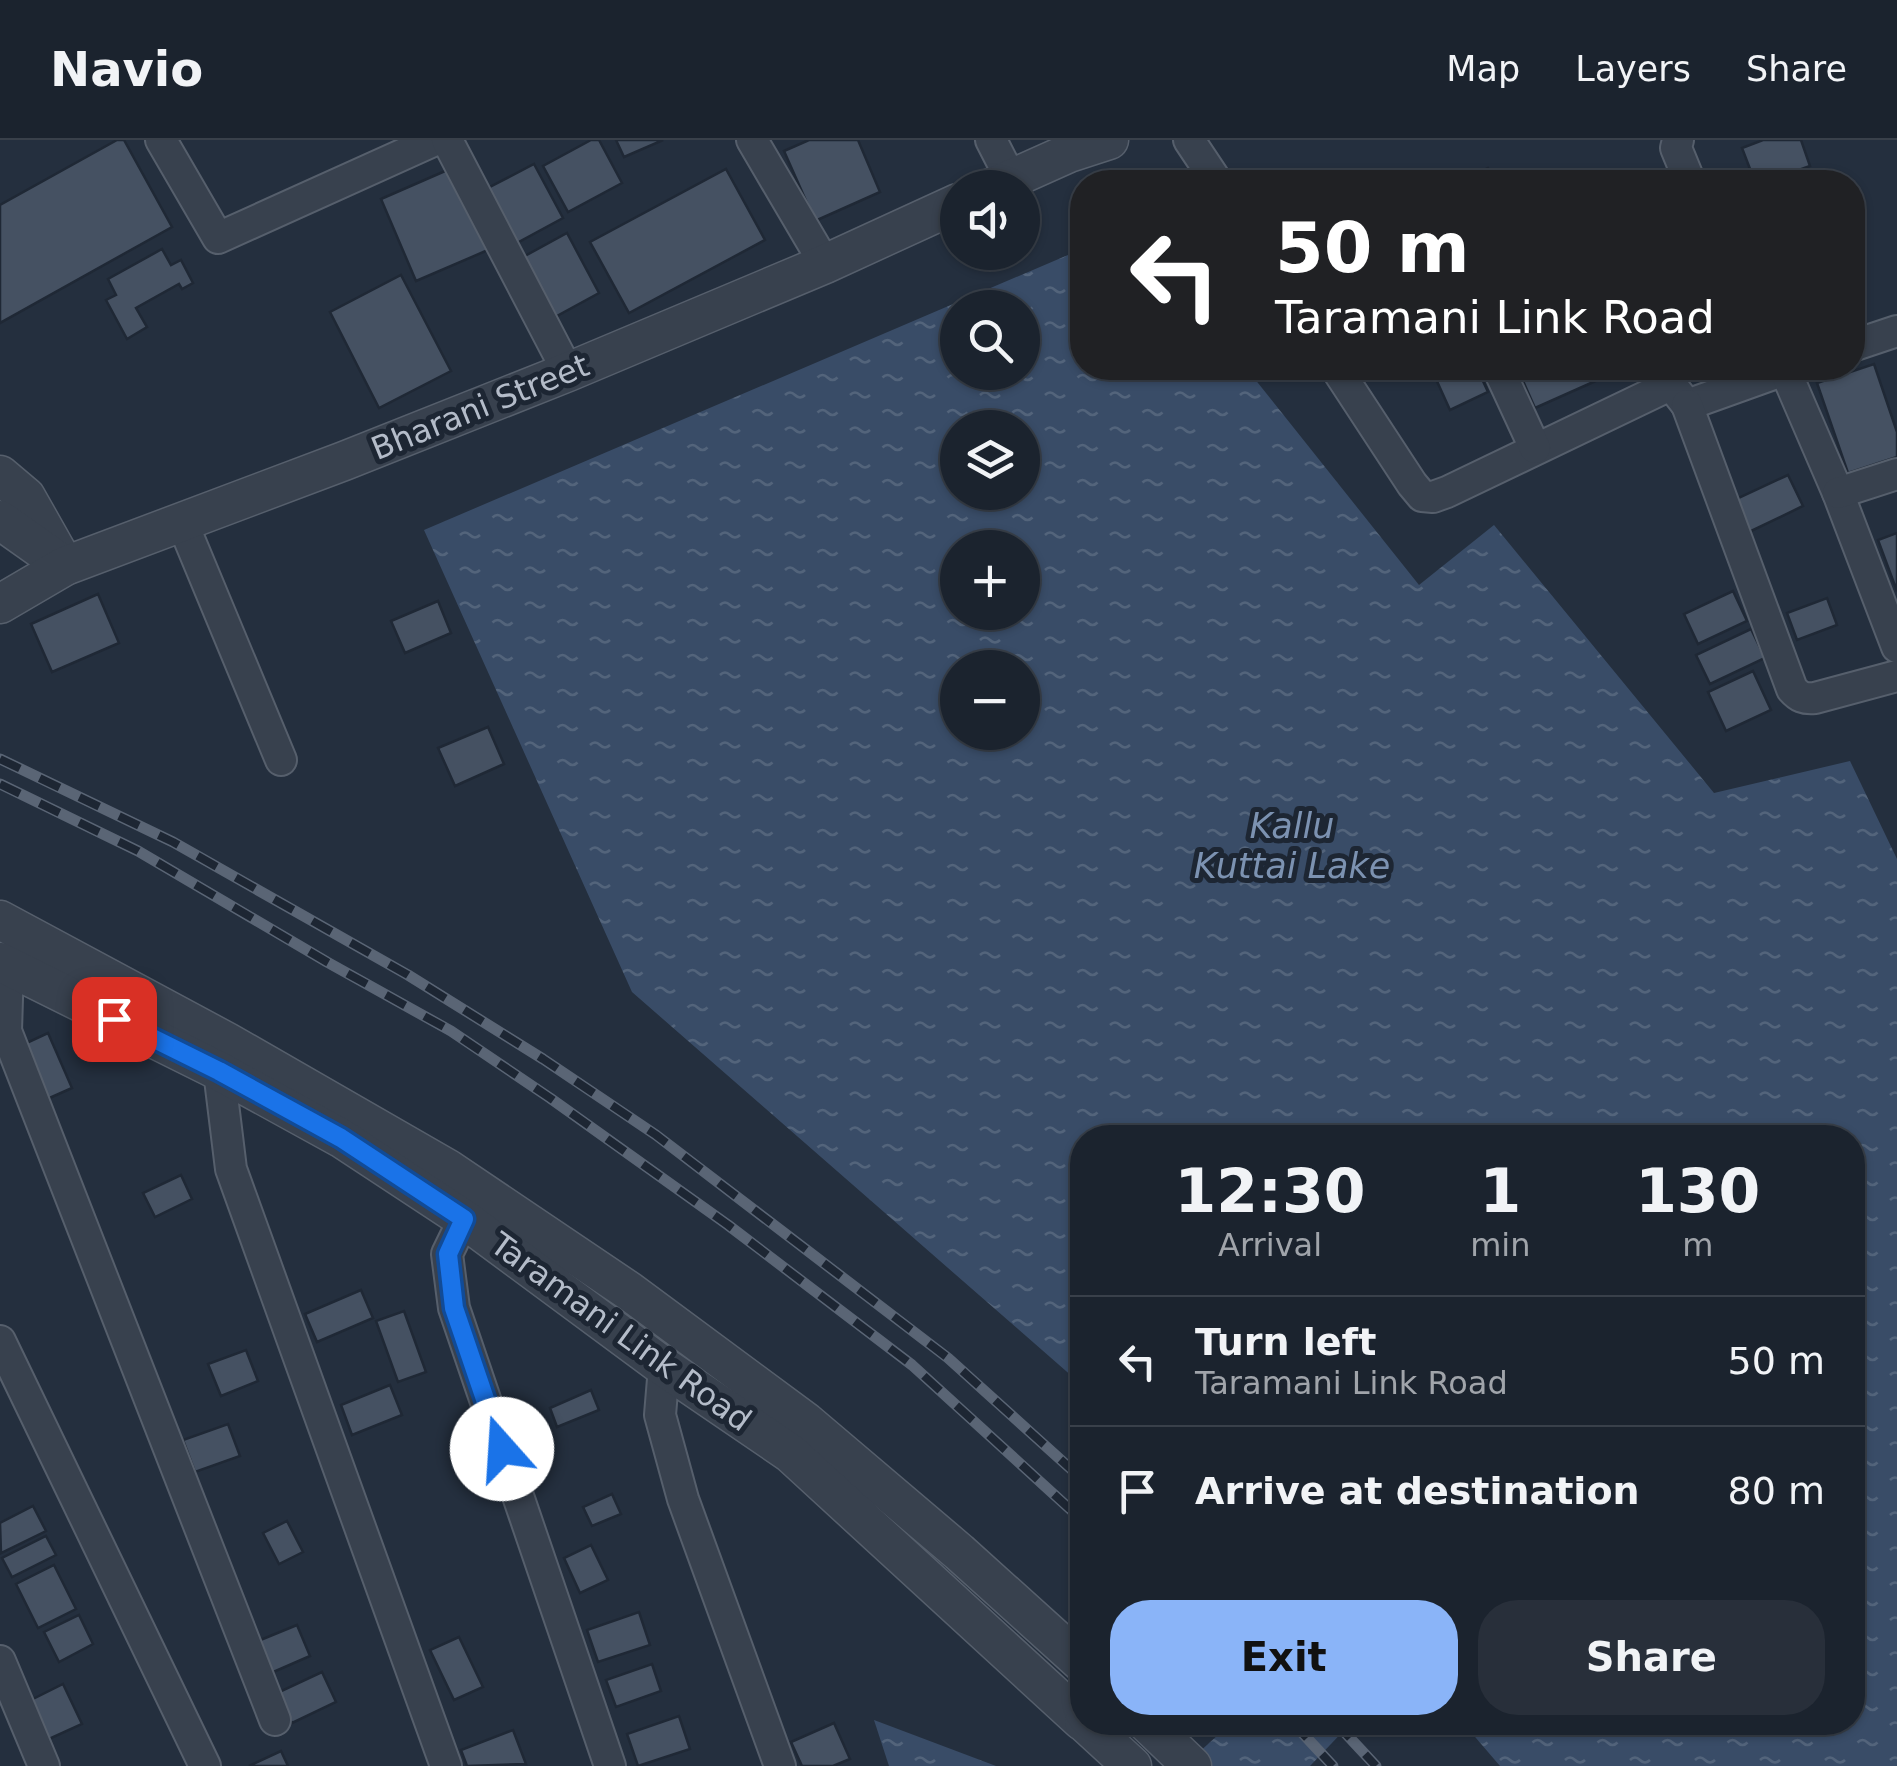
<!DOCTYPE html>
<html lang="en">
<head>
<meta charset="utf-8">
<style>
  body { margin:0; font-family:"DejaVu Sans",sans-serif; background:#282f3a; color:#f1f3f6; height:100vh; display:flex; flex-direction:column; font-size:38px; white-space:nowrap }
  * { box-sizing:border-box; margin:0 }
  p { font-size:32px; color:#a0a4aa }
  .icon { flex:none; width:55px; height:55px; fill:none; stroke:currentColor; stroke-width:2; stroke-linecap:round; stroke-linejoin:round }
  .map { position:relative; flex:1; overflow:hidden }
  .panel { position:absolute; left:1070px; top:985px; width:795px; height:610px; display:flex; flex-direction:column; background:#1b232e; border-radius:40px; box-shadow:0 2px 8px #0004,0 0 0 2px #39404a }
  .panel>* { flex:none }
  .guide { position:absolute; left:1070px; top:30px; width:795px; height:210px; border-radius:40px; box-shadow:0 2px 8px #0004,0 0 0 2px #39404a; background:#202124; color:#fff; overflow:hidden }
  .buttons { position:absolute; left:940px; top:30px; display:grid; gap:20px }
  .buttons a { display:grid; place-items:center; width:100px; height:100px; border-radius:50%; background:#1b232e; box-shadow:0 2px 8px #0004,0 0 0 2px #39404a; font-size:50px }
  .pin { position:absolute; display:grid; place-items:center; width:85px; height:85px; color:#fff; margin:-42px; border-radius:20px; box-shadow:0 5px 15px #0006 }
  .me { position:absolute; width:110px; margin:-55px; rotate:341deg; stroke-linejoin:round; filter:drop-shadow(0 0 8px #0008) }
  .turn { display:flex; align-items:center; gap:35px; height:210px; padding:0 40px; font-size:45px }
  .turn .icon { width:130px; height:130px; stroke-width:2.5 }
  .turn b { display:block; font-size:70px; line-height:85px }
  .eta { display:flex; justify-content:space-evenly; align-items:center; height:170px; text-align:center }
  .eta b { font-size:60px; font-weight:800; line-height:70px }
  .action { display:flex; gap:20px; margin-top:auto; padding:20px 40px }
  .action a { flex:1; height:115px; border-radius:40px; background:#8ab4f8; color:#111; font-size:40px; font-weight:800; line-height:115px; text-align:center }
  .action a+a { background:#282f3a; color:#f1f3f6 }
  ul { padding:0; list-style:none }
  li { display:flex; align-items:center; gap:30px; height:130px; padding:0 40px; border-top:2px solid #39404a }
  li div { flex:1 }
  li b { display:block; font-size:38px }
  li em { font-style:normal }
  header { display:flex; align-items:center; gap:60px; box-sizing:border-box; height:140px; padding:0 50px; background:#1b232e; border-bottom:2px solid #39404a }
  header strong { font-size:48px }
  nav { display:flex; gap:55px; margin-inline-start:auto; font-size:35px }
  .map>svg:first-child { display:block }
  .water { fill:url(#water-ripples); fill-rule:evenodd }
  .building { fill:#455162; stroke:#1f2835; stroke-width:2.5 }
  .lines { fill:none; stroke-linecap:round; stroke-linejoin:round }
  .minor-casing { stroke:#565f6c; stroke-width:34 }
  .tertiary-casing { stroke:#565f6c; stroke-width:41 }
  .minor { stroke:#38414e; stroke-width:30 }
  .tertiary { stroke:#38414e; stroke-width:38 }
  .rail-casing { stroke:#5a6575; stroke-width:11 }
  .rail { stroke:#1d2633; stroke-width:8; stroke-dasharray:22; stroke-linecap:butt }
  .route-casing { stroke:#114b97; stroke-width:25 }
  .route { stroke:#1a73e8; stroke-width:18 }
  .labels { text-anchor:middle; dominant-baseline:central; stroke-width:10; stroke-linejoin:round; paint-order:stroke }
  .street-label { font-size:32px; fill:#b4bcc9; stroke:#1d2633 }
  .water-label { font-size:35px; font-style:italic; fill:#7c92b1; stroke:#1d2633 }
</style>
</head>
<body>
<header>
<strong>Navio</strong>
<nav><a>Map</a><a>Layers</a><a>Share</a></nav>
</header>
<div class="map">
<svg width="1897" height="1626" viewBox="0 0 1897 1626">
  <defs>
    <pattern id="water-ripples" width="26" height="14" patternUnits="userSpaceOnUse" patternTransform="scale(2.5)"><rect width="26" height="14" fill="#394c67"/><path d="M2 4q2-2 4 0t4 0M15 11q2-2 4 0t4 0" fill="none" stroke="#53647b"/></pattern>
  </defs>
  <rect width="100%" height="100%" fill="#242f3e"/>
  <g class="water">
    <path d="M1082,109v119h164l173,217 75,-60 220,268 136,-32 47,98v907h-397l-30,-35 -41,-8 423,-1v-584h-770v247l-450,-393 -208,-462zM958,168h64v64h-64zM958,288h64v64h-64zM958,408h64v64h-64zM958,528h64v64h-64z"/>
    <path d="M874,1580l122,46h-107z"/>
    <path d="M1231,1583h120l-41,43h-126z"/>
  </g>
  <g class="building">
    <path d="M117,0h7l48,87 -172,96v-118z"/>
    <path d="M591,0h8l23,43 -54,29 -25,-46z"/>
    <path d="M616,0h47l-39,17z"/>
    <path d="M809,0h49l22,52 -65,29 -31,-70z"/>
    <path d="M1763,0h38l9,26 -45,16h-10l-13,-34z"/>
    <path d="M534,24l29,54 -48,26 -29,-55z"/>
    <path d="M452,28l36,82 -72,31 -35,-82z"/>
    <path d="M1488,28l7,14h-40z"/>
    <path d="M726,29l39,71 -136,73 -39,-71z"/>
    <path d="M567,93l32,60 -44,24 -32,-60z"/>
    <path d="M162,109l9,16 10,-5 12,23 -11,6 -3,-5 -43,24 11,19 -20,12 -21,-39 10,-5 -8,-16z"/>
    <path d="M401,135l50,96 -72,37 -49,-96z"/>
    <path d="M1874,224l23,68v25l-49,16 -31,-90z"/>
    <path d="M1431,228h46l11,24 -38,18z"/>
    <path d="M1535,228h60l5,11 -65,29 -15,-34z"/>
    <path d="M1788,335l15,31 -54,26 -15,-32z"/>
    <path d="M1897,393v58l-19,-51z"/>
    <path d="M1733,451l14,30 -49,23 -14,-30z"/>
    <path d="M98,454l21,49 -67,29 -21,-48z"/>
    <path d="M1827,458l10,27 -40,15 -10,-27z"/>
    <path d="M438,461l13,32 -46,20 -14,-32z"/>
    <path d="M1751,489l14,29 -55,26 -14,-29z"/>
    <path d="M1753,531l18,39 -45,21 -18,-39z"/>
    <path d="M488,587l16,37 -49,22 -17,-38z"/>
    <path d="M48,893l24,55 -27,12 -25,-54z"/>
    <path d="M181,1035l11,24 -37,18 -12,-24z"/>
    <path d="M361,1150l12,28 -56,24 -12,-28z"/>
    <path d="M404,1171l22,61 -28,10 -22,-61z"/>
    <path d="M246,1210l12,31 -37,15 -13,-32z"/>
    <path d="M390,1245l12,30 -50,20 -11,-30z"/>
    <path d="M591,1250l8,20 -42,17 -7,-19z"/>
    <path d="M228,1284l12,32 -45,16 -12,-32z"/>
    <path d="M612,1354l9,20 -29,12 -9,-19z"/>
    <path d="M33,1366l13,25 -45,22 -1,-30z"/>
    <path d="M287,1381l16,31 -24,12 -16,-31z"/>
    <path d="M46,1396l10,19 -44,22 -10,-19z"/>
    <path d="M591,1405l17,35 -28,13 -16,-35z"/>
    <path d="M54,1425l22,44 -38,19 -22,-44z"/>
    <path d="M639,1472l11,33 -52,17 -11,-32z"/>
    <path d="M79,1475l14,29 -34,18 -15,-30z"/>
    <path d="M297,1485l13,31 -39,17 -13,-32z"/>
    <path d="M459,1497l24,50 -29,13 -24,-50z"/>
    <path d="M652,1524l9,27 -45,16 -10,-27z"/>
    <path d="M322,1532l14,30 -44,21 -15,-30z"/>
    <path d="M63,1544l19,40 -33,15 -18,-39z"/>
    <path d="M679,1576l11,33 -52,17 -11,-32z"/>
    <path d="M834,1583l16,36 -17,7h-31l-11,-24z"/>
    <path d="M513,1590l13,34 -59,2 -6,-16z"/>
    <path d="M281,1611l7,15h-39z"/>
  </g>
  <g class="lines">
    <g class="minor-casing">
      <g id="minor">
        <path d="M161,0l57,98 217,-98"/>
        <path d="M447,0l121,232"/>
        <path d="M752,0l73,124"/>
        <path d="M991,0l20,39"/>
        <path d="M1189,0l28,42"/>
        <path d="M1678,0l-2,8 14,34"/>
        <path d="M1852,206l45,-15"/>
        <path d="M1336,228l76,116 10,12 11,1 14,-5 219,-105 10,4 11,14 103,-37"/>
        <path d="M1498,228l37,80"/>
        <path d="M1784,228l54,125 59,154"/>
        <path d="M1687,265l105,284c7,8 12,10 23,9l82,-22"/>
        <path d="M1838,353l59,-19"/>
        <path d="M182,382l99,238"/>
        <path d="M8,826l-2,65 269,689"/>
        <path d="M219,931l12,98 215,597"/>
        <path d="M464,1079l-17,35 7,54 156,458"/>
        <path d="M0,1201l205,425"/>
        <path d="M664,1227l-4,48 23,84 97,267"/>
        <path d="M0,1521l44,105"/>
      </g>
    </g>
    <g class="tertiary-casing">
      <g id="tertiary">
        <path d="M991,48l78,-35 40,-13"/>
        <path d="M0,335l26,22 39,69"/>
        <path d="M0,380l55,39"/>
        <path d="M0,464l65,-38 279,-105 224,-89 257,-108 133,-61"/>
        <path d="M0,780l227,122 221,127 181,122 177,131 153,130 123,111"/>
        <path d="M0,822l219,109 122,67 123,81 200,148 126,86 292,268"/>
        <path d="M1084,1582l48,44"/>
        <path d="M1146,1582l46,44"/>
      </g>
    </g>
    <use href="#minor" class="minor"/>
    <use href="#tertiary" class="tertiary"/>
    <g class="rail-casing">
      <g id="rail">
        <path d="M0,619l173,83 235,133 135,84 113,76 292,223 134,121"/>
        <path d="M0,644l138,67 189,111 124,69 99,67 178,127 184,140 170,155"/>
        <path d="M1292,1582l41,44"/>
        <path d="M1335,1582l41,44"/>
      </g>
    </g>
    <use href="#rail" class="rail"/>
  </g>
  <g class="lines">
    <g class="route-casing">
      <path id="route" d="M114,879l105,52 122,67 123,81 -16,35 6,54 48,141"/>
    </g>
    <use href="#route" class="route"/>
  </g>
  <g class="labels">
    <g class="street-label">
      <text transform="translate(480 267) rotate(-22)">Bharani Street</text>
      <text transform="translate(621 1192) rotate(36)">Taramani Link Road</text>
    </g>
    <g class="water-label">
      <text x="1292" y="686">Kallu<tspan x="1292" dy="40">Kuttai Lake</tspan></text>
    </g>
  </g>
</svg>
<div class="buttons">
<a><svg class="icon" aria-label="sound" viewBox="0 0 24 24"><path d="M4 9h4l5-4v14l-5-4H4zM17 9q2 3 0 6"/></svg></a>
<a><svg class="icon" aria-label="search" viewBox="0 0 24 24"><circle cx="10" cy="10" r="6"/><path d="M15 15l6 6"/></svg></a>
<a><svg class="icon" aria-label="layers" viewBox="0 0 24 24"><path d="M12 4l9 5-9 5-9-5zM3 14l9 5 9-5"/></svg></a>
<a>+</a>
<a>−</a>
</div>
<div class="pin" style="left:114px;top:879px;background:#d93025"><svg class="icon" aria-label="arrive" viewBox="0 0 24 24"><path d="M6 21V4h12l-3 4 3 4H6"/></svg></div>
<svg class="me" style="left:502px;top:1309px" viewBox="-20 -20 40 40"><circle r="19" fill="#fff"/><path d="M0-13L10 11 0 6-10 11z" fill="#1a73e8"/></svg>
<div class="guide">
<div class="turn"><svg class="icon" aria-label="left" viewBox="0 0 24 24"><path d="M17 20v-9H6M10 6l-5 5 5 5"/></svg><div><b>50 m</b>Taramani Link Road</div></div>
</div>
<section class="panel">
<div class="eta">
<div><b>12:30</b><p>Arrival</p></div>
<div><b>1</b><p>min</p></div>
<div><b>130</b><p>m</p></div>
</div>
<ul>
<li><svg class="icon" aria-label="left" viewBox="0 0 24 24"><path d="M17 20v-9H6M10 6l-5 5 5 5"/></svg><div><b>Turn left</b><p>Taramani Link Road</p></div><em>50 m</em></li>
<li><svg class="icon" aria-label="arrive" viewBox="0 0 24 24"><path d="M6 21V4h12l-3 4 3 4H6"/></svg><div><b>Arrive at destination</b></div><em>80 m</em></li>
</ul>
<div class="action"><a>Exit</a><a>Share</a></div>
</section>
</div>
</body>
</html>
